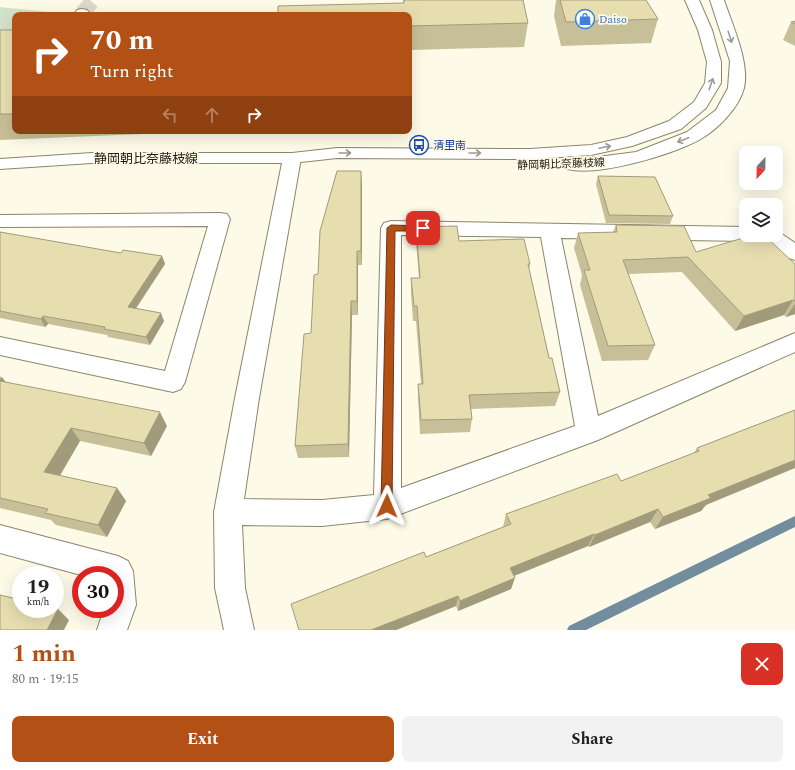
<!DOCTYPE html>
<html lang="en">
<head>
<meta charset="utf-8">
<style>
  body { margin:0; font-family:Spectral,"Noto Sans JP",serif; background:#f2f2f2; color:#202124; height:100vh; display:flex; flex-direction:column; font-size:15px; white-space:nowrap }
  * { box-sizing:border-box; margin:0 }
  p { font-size:13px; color:#757577 }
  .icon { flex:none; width:22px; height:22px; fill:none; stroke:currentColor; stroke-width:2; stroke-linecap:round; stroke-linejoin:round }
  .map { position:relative; height:630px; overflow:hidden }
  .panel { display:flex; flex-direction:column; background:#fff; flex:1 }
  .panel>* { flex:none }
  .top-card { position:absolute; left:12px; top:12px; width:400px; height:122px; border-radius:8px; box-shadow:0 4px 16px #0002; background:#b25016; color:#fff; overflow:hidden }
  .needle { width:26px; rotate:202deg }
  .tools { position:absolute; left:739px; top:146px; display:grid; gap:8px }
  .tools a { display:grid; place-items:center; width:44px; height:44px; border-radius:8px; background:#fff; box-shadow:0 4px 16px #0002; font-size:20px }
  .speed { position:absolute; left:12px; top:566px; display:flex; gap:8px; font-size:20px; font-weight:700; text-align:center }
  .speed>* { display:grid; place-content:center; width:52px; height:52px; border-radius:50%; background:#fff; box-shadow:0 4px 16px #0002; line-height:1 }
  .speed small { font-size:10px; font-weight:400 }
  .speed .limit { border:6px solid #d22; background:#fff; color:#111 }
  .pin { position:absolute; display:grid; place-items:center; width:34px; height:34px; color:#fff; margin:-17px; border-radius:8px; box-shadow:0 2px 6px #0006 }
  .me { position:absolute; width:44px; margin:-22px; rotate:1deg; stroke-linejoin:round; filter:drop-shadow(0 0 3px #0008) }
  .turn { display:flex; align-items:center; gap:14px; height:84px; padding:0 12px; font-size:18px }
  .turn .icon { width:52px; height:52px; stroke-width:2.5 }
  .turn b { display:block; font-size:28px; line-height:34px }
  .lanes { display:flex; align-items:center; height:38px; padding:0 12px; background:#0003; justify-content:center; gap:20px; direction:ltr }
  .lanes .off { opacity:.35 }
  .round { display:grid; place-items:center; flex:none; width:42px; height:42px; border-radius:8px; background:#f2f2f2 }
  .overview { display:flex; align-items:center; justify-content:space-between; height:68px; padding:0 12px }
  h1 { font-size:24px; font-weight:700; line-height:30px; color:#b25016 }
  .cta { display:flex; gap:8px; margin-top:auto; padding:8px 12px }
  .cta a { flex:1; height:46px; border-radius:8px; background:#b25016; color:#fff; font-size:16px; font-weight:700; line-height:46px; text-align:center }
  .cta a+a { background:#f2f2f2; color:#202124 }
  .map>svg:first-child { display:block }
  .green { fill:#d2e3ca }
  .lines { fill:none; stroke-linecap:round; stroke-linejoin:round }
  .stream { fill:#718d9e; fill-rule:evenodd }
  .street-tunnel { stroke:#ddd9c8; stroke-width:15; stroke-dasharray:15 8; stroke-linecap:butt }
  .street-casing { stroke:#8b8669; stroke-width:2 }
  .secondary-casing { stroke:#8b8669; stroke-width:2 }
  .street { fill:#fff; fill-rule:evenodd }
  .secondary { fill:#fff; fill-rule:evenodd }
  .wall { fill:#c7bf97 }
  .shaded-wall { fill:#a29b7b }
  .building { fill:#e7deb0; stroke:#a29b7b }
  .oneway { stroke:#9b9a94 }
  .route { fill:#b25016; stroke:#74340e }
  .labels { text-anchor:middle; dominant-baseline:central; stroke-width:3.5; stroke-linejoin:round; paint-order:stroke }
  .far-shop-label { font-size:11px; fill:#366cbe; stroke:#fefae8; text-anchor:start }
  .far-transit-label { font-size:11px; fill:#164399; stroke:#fefae8; text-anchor:start }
  .far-street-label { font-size:11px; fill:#201e12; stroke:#fefae8 }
  .street-label { font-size:13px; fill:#201e12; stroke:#fefae8 }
</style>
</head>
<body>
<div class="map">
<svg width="795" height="630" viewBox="0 0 795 630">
  <rect width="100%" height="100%" fill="#fefae8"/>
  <path class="green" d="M0,7l60,6 -5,2h-40v15l-15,6z"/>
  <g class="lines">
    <path class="stream" d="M795,516v11l-209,103h-19l2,-4z"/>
    <path class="street-tunnel" d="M82,13l12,-13"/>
    <g class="street-casing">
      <g id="street">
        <path d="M82,9l5,1 2,3 -2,2h-14l4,-5z"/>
        <path d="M292,153l6,1 3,4 -42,240 -15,101 78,1 52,-5 7,-267 3,-5 7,-2 355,6v8h9l-2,4 -7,2 -185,-3 37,178 197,-83v19l-197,88 -211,79 -65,7 -80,-1 3,63 9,42h-30l-9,-42 -1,-76 21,-114 48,-240 3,-4zM401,235l140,2 34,189 -174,62z"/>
        <path d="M220,213l7,1 3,5 -45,163 -4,7 -8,3 -173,-37v-18l165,34 43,-145 -208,1v-12z"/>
        <path d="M776,230l19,13v17c-12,-3 -27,-15 -34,-25h15z"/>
        <path d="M0,525l118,31 10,5 5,10 3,34 -9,25h-30l7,-21h11v-34h-34l-81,-22z"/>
      </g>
    </g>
    <g class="secondary-casing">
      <g id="secondary">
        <path d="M685,0h14l13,30 9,32v21l-15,25 -25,21 -49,17 -41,9 -61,4 -193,-1 -45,5h-200l-92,6v-10l92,-6h200l45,-5 193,1 61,-4 36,-8 42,-16 25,-19 11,-19 2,-21 -9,-32z"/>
        <path d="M710,0h14c8,24 26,63 20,88 -5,20 -27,42 -45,52 -28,15 -101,37 -132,29l-3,-4 3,-4 69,-9 51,-20 29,-22 12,-22 2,-27z"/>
      </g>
    </g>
    <use href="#street" class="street"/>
    <use href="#secondary" class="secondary"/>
  </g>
  <g class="wall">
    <path d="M403,0h120l5,23 -4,24 -115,3v-35l-6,-12z"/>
    <path d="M556,0h90l12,19 -7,24 -90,3 -7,-30z"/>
    <path d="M795,21v25l-12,-6 8,-18z"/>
    <path d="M15,29v102h129l-1,3 -143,6v-110h15z"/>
    <path d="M598,176l75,40 -3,8 -64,-1 -10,-39z"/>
    <path d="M362,185v80h-4v50h-6l-3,142 -51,1 -3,-12 16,-113 7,-59z"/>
    <path d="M616,225l80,27 99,12v50l-9,3 -2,-2 -49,16 -53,-59 -54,2 27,71 -7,15 -46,1 -22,-76 2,-10 -8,-27 4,-15 35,-1z"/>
    <path d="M416,227l114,37 -1,5 20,89 11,34 -5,14 -84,3 1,10 -2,13 -50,2 -2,-36v-14h3l-5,-63h-3l-2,-28v-15h8l-3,-36z"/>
    <path d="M0,232l121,21 41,3 3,8 -29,45 28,12 -14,24 -42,-8 -1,-2 -59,-11 -3,3 -45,-9z"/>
    <path d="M0,376l6,6 161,44 -16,30 -71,-15 -20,35 57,12 9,13 -19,36 -51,-12 -5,-5 -51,-12z"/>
    <path d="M795,410l-89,95 -5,6 -46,18 -5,-7 -61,25 -1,-1 -74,30 -3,13 -53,22 -2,-5 -60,24h-97l127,-73 77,-30 3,-13 115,-33 73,-28 3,-5z"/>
  </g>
  <g class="shaded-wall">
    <path d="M361,171l1,14v80l-1,-14z"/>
    <path d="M357,251l1,14v50l-1,-14z"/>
    <path d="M162,256l3,8 -34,51 -3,-8z"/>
    <path d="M793,300l-9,15 -49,16 9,-15z"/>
    <path d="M351,301l1,14 -3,142 -1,-13z"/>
    <path d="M795,304v10l-9,3z"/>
    <path d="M161,313l3,8 -14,24 -4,-8z"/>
    <path d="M43,316l5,8 -3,3 -4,-8z"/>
    <path d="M2,377l10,14 -12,-9v-3z"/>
    <path d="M160,412l7,14 -16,30 -7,-13z"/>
    <path d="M71,428l9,13 -26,44 -10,-13z"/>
    <path d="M795,460v8l-89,37 -5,6 -46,18 8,-12 45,-22z"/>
    <path d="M117,488l9,13 -19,36 -9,-12z"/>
    <path d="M658,509l-8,13 -61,25 6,-12z"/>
    <path d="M594,534l-6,12 -82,33 4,-11z"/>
    <path d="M515,578l-4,11 -53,22 2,-10z"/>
    <path d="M458,596l-2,10 -60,24h-25z"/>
    <path d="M58,609l11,11 -5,10h-17z"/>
  </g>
  <g class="building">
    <path d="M404,0h119l5,23 -119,3v-11h-131v-9l126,-3z"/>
    <path d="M560,0h86l12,19 -92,3z"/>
    <path d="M164,13v2h-54z"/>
    <path d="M795,21v3l-4,-2z"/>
    <path d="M15,29v85h-15v-84h15z"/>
    <path d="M337,171h24v80h-4v50h-6l-3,143 -53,2 9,-112 7,-1 3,-58 4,-1 2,-43z"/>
    <path d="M598,176l57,1 18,39 -64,-1z"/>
    <path d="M616,225l68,1 12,26 57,-17h11l31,29v37l-2,-1 -49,16 -56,-59 -65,3 32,85 -47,1 -24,-76h6l-12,-37 39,-1z"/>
    <path d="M457,226l2,15 65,-2 6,25h-2l21,94h3l8,34 -91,3 3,24 -51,1 -3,-36h5l-6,-78h-3l-3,-28h9l-4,-51z"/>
    <path d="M0,232l121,21 2,-3 39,6 -34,51 33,6 -15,24 -42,-8 1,-2 -62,-11 -2,3 -41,-8z"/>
    <path d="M0,381l160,31 -16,31 -73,-15 -27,44 73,16 -19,37 -53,-12 3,-4 -48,-11z"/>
    <path d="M795,410v50l-87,35 3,3 -48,19 -5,-8 -63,26 -1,-1 -84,34 5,10 -55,23 -2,-5 -87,34h-72l-8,-26 133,-52 2,5 85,-33 -5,-10 111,-40 4,7 78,-30 -2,-3z"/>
    <path d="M0,595l21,5v9h37l-11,21h-47z"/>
  </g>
  <defs><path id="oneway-shaft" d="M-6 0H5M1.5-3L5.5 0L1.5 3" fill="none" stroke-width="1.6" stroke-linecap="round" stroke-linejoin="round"/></defs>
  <g class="oneway">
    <use href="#oneway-shaft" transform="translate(730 37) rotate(72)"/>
    <use href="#oneway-shaft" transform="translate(711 84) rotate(-71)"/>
    <use href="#oneway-shaft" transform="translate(683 140) rotate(159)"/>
    <use href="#oneway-shaft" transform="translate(605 147) rotate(-12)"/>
    <use href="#oneway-shaft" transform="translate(345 153)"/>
    <use href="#oneway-shaft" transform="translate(475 153)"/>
  </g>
  <path class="route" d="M391,225l32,1 4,2 -4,3h-28l-3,275 -1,3 -4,2 -4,-2 -2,-3 6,-278z"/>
  <defs>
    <g id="shop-ring" transform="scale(1)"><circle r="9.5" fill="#fefae8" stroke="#3f7fe0" stroke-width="1.5"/><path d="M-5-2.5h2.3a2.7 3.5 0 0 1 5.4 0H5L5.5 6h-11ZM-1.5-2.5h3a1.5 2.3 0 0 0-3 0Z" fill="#3f7fe0"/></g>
    <g id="bus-ring" transform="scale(1)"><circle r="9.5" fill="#fefae8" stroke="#1a4fb4" stroke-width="1.5"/><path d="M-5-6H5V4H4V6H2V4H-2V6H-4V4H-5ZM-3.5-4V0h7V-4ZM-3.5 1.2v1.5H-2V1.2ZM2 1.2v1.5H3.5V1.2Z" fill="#1a4fb4"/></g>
  </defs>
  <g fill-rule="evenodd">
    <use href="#shop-ring" x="585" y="19"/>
    <use href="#bus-ring" x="419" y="145"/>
  </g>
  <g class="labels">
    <g class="far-shop-label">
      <text x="599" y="19">Daiso</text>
    </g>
    <g class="far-transit-label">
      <text x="433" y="145">清里南</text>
    </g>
    <g class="far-street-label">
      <text transform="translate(561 164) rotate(-2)">静岡朝比奈藤枝線</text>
    </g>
    <g class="street-label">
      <text x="146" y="159">静岡朝比奈藤枝線</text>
    </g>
  </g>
</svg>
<div class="tools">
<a><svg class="needle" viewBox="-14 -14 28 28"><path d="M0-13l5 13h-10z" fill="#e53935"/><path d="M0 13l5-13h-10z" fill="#757577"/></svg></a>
<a><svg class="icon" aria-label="layers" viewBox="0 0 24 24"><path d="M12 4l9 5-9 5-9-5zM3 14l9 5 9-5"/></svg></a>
</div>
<div class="speed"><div>19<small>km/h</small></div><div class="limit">30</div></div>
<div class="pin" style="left:423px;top:228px;background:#d93025"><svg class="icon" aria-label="arrive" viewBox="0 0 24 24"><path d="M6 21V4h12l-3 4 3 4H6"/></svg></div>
<svg class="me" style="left:387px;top:506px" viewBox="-20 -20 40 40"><path d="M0-17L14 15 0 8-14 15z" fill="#b25016" stroke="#fff" stroke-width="4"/></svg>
<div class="top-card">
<div class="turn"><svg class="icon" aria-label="right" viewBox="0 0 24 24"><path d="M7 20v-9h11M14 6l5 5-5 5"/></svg><div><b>70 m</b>Turn right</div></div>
<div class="lanes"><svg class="icon off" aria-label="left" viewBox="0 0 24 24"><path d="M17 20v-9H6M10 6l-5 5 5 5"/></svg><svg class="icon off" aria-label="ahead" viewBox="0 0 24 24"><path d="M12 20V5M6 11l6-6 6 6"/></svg><svg class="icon" aria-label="right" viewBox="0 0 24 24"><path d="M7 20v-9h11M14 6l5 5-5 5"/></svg></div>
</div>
</div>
<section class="panel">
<div class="overview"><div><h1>1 min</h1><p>80 m · 19:15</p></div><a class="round" style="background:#d93025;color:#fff"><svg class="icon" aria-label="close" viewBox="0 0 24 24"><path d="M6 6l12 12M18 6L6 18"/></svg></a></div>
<div class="cta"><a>Exit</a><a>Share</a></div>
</section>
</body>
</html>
